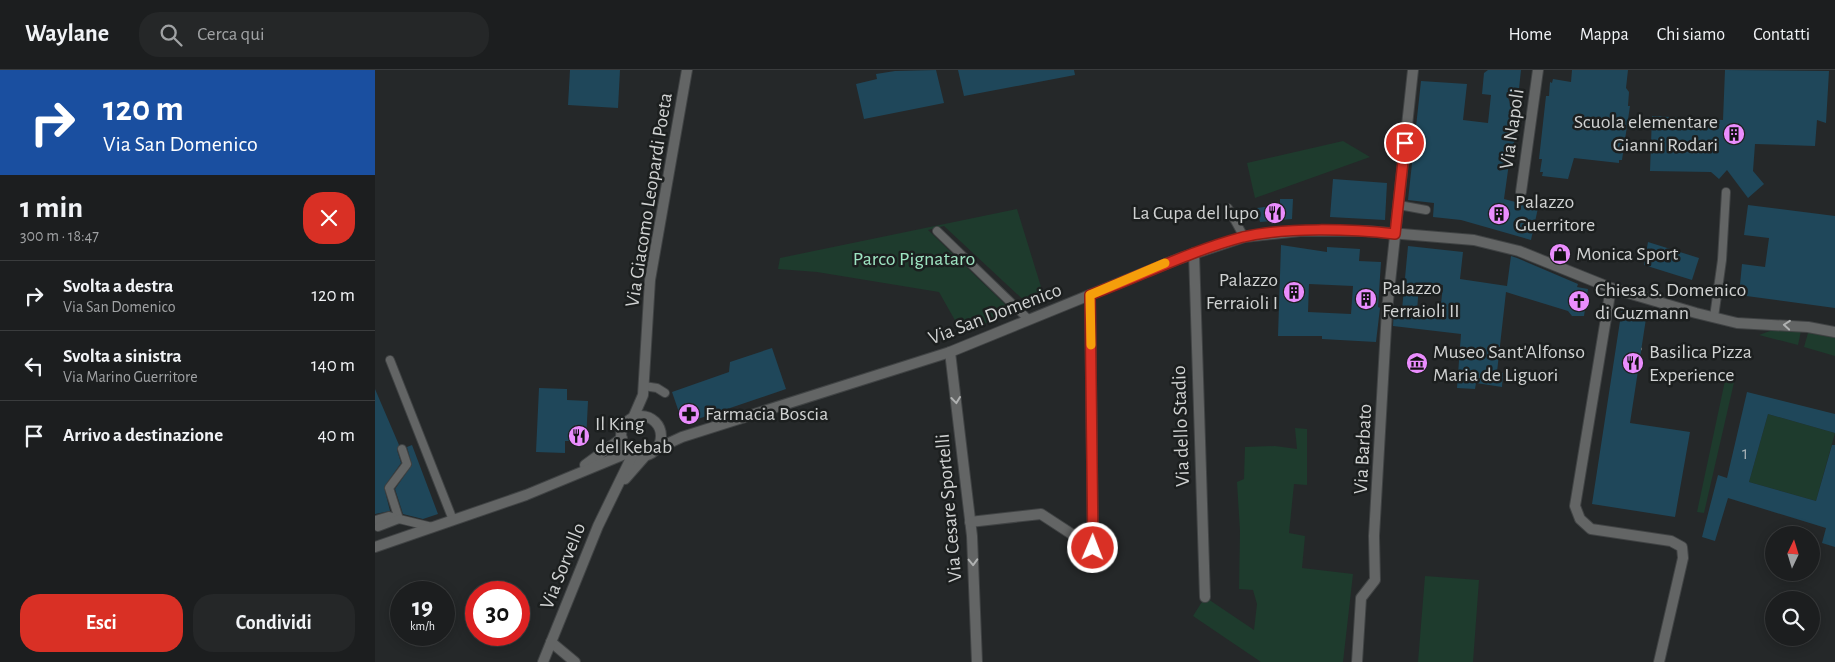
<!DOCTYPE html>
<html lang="it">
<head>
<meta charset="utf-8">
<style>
  body { margin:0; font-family:"Alegreya Sans",sans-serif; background:#252728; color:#f1f3f6; height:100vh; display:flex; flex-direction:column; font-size:19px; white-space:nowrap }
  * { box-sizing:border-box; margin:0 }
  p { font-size:16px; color:#a0a2a4 }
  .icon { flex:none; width:28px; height:28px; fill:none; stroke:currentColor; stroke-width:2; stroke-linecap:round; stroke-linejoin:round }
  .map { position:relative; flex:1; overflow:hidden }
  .sheet { display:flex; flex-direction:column; background:#1c1e1f; width:375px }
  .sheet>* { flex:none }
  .hud { background:#1a4fa0; color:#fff; overflow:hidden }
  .needle { width:32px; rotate:4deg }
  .buttons { position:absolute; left:1390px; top:456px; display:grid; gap:10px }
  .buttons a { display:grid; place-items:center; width:55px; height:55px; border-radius:50%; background:#1c1e1f; box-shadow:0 2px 12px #0003,0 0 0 1px #3a3c3d; font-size:25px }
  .speed { position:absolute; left:15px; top:511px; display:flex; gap:10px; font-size:25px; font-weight:700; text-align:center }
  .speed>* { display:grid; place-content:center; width:65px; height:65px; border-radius:50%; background:#1c1e1f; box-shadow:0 2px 12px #0003,0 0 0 1px #3a3c3d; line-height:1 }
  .speed small { font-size:12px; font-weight:400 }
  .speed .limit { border:8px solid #d22; background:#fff; color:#111 }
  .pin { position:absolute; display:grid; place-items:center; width:42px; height:42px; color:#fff; margin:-21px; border:2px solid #fff; border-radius:50%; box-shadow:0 1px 5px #0007 }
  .me { position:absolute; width:55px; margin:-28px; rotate:1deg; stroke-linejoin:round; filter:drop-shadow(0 0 4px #0008) }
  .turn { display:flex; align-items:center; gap:18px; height:105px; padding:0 20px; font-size:22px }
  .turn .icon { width:65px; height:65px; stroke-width:2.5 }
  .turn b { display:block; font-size:35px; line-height:42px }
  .round { display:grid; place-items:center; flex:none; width:52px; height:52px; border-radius:20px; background:#252728 }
  .headline { display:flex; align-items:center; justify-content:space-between; height:85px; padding:0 20px }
  h1 { font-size:30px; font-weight:600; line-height:38px }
  .cta { display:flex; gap:10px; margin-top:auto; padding:10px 20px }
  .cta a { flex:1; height:58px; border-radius:20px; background:#d93025; color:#fff; font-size:20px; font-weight:600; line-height:58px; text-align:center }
  .cta a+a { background:#252728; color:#f1f3f6 }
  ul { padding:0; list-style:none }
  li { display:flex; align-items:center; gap:15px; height:70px; padding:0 20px; border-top:1px solid #3a3c3d }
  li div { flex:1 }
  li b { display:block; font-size:19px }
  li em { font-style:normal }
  header { display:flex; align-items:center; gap:30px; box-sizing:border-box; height:70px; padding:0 25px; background:#1c1e1f; border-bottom:1px solid #3a3c3d }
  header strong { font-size:24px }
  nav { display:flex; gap:28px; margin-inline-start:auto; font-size:18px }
  .search { width:350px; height:45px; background:#252728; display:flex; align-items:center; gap:12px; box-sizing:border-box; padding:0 18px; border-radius:20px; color:#a0a2a4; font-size:19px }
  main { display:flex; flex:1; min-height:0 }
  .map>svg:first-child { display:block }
  .green { fill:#1e3b2d }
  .building { fill:#1f475a; fill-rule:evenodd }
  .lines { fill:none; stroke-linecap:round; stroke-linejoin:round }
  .service-casing { stroke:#404344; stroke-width:10 }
  .minor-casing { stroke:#404344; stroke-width:12 }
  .tertiary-casing { stroke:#404344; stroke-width:12 }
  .path { stroke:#616465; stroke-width:2.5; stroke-dasharray:1 4; stroke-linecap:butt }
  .service { stroke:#636565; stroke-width:8 }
  .minor { stroke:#636565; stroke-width:10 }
  .tertiary { stroke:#636565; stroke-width:10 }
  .oneway { stroke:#afb1b1 }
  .route-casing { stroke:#8d1f18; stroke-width:12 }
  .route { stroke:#d93025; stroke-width:9 }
  .slow { stroke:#f59e0b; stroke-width:9 }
  .labels { text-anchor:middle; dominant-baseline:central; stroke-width:5; stroke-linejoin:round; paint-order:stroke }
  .number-label { font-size:18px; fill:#a4afb4 }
  .poi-label { font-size:20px; fill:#d0d2d2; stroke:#1c1f1f; text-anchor:start }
  .street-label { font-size:20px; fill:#d0d2d2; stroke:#1c1f1f }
  .park-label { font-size:20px; fill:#9ee4c2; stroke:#1c1f1f }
</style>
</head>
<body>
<header>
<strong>Waylane</strong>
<div class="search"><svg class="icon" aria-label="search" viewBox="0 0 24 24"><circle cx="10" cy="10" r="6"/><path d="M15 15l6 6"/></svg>Cerca qui</div>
<nav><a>Home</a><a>Mappa</a><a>Chi siamo</a><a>Contatti</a></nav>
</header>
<main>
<section class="sheet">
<div class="hud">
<div class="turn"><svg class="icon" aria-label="right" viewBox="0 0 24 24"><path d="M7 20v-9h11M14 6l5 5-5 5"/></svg><div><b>120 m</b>Via San Domenico</div></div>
</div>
<div class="headline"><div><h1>1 min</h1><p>300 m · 18:47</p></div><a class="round" style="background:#d93025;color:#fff"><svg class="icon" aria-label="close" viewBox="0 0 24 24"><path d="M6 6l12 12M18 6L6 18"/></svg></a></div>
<ul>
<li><svg class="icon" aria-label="right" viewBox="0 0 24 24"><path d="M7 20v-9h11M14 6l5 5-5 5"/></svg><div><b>Svolta a destra</b><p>Via San Domenico</p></div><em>120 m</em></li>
<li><svg class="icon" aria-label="left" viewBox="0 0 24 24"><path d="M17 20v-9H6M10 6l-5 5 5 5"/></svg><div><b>Svolta a sinistra</b><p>Via Marino Guerritore</p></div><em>140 m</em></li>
<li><svg class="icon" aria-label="arrive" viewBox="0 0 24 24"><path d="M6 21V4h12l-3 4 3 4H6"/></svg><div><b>Arrivo a destinazione</b></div><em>40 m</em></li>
</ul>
<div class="cta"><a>Esci</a><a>Condividi</a></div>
</section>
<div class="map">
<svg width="1460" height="592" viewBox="0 0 1460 592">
  <rect width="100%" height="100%" fill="#252829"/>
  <g class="green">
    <path d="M968,71l27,16 -115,41 -8,-35z"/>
    <path d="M642,139l29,94 -14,5 -88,-82 -16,4 87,84 -54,17 -22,-39 -122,-20 -39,-3 2,-11z"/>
    <path d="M1403,258l23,3 -3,14 -39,-10z"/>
    <path d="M1433,263l27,5v18l-31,-9z"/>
    <path d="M1351,306l9,2 -31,135 -7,-1z"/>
    <path d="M1393,344l67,19 -19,68 -67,-19z"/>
    <path d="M920,358l12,1v56l-13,-1 -5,49 16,3 -3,32 51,6 -10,88h-82l-68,-46 12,-19 49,33 3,-26 -4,-14 -14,-1 1,-58 -3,-49 7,-3 1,-32 30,-1 22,3z"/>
    <path d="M1050,506l54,4 -6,82h-55z"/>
  </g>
  <g class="building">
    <path d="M195,0h50l-2,38 -50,-3z"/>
    <path d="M561,0l8,33 -80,16 -8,-35 21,-5 -1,-5 19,-3z"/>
    <path d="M583,0h116l1,5 -111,21z"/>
    <path d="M1113,0h33l-3,28 -10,-1 9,30 -4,22h-2l-7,50 34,9 -7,32 -70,-20 -28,-3 1,-14 -26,-3 13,-119 46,3 -4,36 25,3 3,-28 -9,-1 2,-21z"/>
    <path d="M1197,0h56l-2,18 3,4 -1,14h2l-8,54h-3v3l-45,-5 -6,21 -26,-3 1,-4h-3l2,-13h-3l7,-63h3l1,-14 2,1 1,-4 18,3z"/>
    <path d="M1350,0l104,1 -3,52 -9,-3 -2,26 -60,-2 -2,27 11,13 -16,14 -21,-28 -8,9 -8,-7 -61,-1 2,-55 71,4z"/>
    <path d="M958,109l54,4 -2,37 -55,-3z"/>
    <path d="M905,129h13l-1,20 -32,3 -3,-14 23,-3z"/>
    <path d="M1373,135l87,11v92l-96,-13 3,-31 23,3 4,-29 -25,-3z"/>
    <path d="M1273,172l51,16 -7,22 -48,-15z"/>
    <path d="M906,175l46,7v-5l33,2 -1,12 22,1 -3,45 2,1 -4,34 -54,-3v-3h-44zM934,214l44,2 -2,28 -43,-2z"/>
    <path d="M1033,176l55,6 -3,27 47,7 4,-30 6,2 61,26 -1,3 11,2 -4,27h-12l-4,-5 -62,-19 -9,80 6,1 -1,14 -26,-4 -1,6 -18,-1 4,-54 -68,-8 1,-17 8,1zM1044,213l24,2 -3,29 -23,-2z"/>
    <path d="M1247,238l25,4 -17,111 60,9 -15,85 -83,-13z"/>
    <path d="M397,278l14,41 -103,35 -11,-32 57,-20 1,-10z"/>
    <path d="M164,318l28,1v11l21,1 -2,40h-21v12l-29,-1z"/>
    <path d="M0,319l24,56 -2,5 4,13 -17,24 6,24 -15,3z"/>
    <path d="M1372,322l88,22v19l-67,-19 -19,68 67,19 16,-56h3v102l-13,-4 4,-15 -98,-30 -13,43 -13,-4 16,-62 9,3z"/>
    <path d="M37,375l26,69 -15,5 -20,-5 -8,-25 17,-24 -5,-18z"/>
  </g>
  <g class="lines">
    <g class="service-casing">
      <g id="service">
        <path d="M1024,135l27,5"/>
        <path d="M853,138l16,29"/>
        <path d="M562,161l91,88"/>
        <path d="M1339,247l8,-57 4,-68"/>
        <path d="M15,290l63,160"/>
        <path d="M269,316l13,2 8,5"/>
        <path d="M24,449l-10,-31 18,-24 -5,-15"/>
        <path d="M1,450l13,-4 10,3"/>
        <path d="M3,457l21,-8 33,8"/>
      </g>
    </g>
    <g class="minor-casing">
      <g id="minor">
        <path d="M1146,122l17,-122"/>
        <path d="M819,183l11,344"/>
        <path d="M1236,218l-36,218 5,13 11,10 80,12 11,6 1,11 -24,104"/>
        <path d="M715,225l3,253"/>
        <path d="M575,282l22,184 5,126"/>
        <path d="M595,452l71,-8 52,34"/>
        <path d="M176,572l24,20"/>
        <path d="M982,592l4,-64 14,-18 -1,-44 13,-226 26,-240"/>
      </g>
    </g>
    <g class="tertiary-casing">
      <g id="tertiary">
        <circle cx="266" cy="366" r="20"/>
        <path d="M258,348l10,-23 7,-115 37,-210"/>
        <path d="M281,379l26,-12 268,-85 228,-93 66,-22 56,-6h66l108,9 45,11 92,37 85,25 41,10 71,4 27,5"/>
        <path d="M210,395l37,-27"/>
        <path d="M250,409l21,-24"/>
        <path d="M0,477l151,-52 104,-43"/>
        <path d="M168,592l55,-136 35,-72"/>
      </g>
    </g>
    <path class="path" d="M1266,279h3"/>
    <use href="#service" class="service"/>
    <use href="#minor" class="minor"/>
    <use href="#tertiary" class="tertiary"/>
  </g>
  <defs><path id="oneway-chevron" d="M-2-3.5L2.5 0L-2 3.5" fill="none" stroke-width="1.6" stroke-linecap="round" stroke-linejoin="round" transform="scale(1.25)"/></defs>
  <g class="oneway">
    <use href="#oneway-chevron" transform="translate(1412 255) rotate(-175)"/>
    <use href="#oneway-chevron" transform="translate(581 330) rotate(83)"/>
    <use href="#oneway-chevron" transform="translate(598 492) rotate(88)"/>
  </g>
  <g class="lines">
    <g class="route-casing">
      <path id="route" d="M718,478l-3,-253c51,-19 100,-44 153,-58 43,-10 108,-8 152,-3l10,-91"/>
    </g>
    <use href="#route" class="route"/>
    <path class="slow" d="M716,275l-1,-50 75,-32"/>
  </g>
  <defs>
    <g id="building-disc" transform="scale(1.125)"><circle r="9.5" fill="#ea8dfd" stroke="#1c1f1f"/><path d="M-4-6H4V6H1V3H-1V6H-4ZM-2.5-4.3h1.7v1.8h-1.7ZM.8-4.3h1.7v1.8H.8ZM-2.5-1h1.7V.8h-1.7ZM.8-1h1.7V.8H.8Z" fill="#111"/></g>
    <g id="restaurant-disc" transform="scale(1.125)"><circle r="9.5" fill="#ea8dfd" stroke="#1c1f1f"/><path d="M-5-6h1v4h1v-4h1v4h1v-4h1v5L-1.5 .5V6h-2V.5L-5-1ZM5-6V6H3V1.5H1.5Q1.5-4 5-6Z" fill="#111"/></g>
    <g id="shop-disc" transform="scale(1.125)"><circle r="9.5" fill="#ea8dfd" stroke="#1c1f1f"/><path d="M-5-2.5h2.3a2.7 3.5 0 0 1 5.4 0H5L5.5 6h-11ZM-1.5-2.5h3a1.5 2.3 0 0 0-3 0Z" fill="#111"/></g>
    <g id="church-disc" transform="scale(1.125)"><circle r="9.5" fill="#ea8dfd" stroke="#1c1f1f"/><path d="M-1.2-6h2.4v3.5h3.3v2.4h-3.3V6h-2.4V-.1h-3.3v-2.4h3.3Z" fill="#111"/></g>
    <g id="museum-disc" transform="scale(1.125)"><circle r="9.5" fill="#ea8dfd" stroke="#1c1f1f"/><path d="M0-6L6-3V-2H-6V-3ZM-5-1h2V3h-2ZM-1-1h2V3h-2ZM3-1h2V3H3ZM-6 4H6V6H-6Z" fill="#111"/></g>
    <g id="pharmacy-disc" transform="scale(1.125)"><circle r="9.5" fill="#ea8dfd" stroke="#1c1f1f"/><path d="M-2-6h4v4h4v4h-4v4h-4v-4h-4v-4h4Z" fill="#111"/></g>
  </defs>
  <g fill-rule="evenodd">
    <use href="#building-disc" x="1359" y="64"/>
    <use href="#restaurant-disc" x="900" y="143"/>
    <use href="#building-disc" x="1124" y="144"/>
    <use href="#shop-disc" x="1185" y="184"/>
    <use href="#building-disc" x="919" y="222"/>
    <use href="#building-disc" x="991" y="229"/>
    <use href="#church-disc" x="1204" y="231"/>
    <use href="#museum-disc" x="1042" y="293"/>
    <use href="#restaurant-disc" x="1258" y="293"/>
    <use href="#pharmacy-disc" x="314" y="344"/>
    <use href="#restaurant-disc" x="204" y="366"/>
  </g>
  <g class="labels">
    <g class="number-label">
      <text x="1370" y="384">1</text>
    </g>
    <g class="poi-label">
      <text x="1343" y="52" text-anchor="end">Scuola elementare<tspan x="1343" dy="23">Gianni Rodari</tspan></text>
      <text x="1140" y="132">Palazzo<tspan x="1140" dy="23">Guerritore</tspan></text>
      <text x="884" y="143" text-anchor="end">La Cupa del lupo</text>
      <text x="1201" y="184">Monica Sport</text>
      <text x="903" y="210" text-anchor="end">Palazzo<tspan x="903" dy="23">Ferraioli I</tspan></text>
      <text x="1007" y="218">Palazzo<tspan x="1007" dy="23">Ferraioli II</tspan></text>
      <text x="1220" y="220">Chiesa S. Domenico<tspan x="1220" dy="23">di Guzmann</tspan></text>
      <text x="1058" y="282">Museo Sant'Alfonso<tspan x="1058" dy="23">Maria de Liguori</tspan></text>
      <text x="1274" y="282">Basilica Pizza<tspan x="1274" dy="23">Experience</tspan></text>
      <text x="330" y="344">Farmacia Boscia</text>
      <text x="220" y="354">Il King<tspan x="220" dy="23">del Kebab</tspan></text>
    </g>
    <g class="street-label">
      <text transform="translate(1137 59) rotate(-82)">Via Napoli</text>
      <text transform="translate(274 130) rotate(-81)">Via Giacomo Leopardi Poeta</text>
      <text transform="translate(620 244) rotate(-21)">Via San Domenico</text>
      <text transform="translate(806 356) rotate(-92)">Via dello Stadio</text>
      <text transform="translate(988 379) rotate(-87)">Via Barbato</text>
      <text transform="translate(574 438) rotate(-95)">Via Cesare Sportelli</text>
      <text transform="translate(188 496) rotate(-68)">Via Sorvello</text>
    </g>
    <g class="park-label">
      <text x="539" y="189">Parco Pignataro</text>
    </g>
  </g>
</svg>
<div class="buttons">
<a><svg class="needle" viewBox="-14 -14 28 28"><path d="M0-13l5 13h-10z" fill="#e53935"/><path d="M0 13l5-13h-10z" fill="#a0a2a4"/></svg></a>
<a><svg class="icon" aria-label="search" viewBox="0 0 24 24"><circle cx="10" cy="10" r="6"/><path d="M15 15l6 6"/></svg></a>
</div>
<div class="speed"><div>19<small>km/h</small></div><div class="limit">30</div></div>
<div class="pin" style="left:1030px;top:73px;background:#d93025"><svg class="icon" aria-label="arrive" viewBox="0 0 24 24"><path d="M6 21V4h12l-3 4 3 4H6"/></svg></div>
<svg class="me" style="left:718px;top:478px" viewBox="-20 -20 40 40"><circle r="17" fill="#d93025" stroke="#fff" stroke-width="3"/><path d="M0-11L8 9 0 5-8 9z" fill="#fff"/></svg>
</div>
</main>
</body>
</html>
